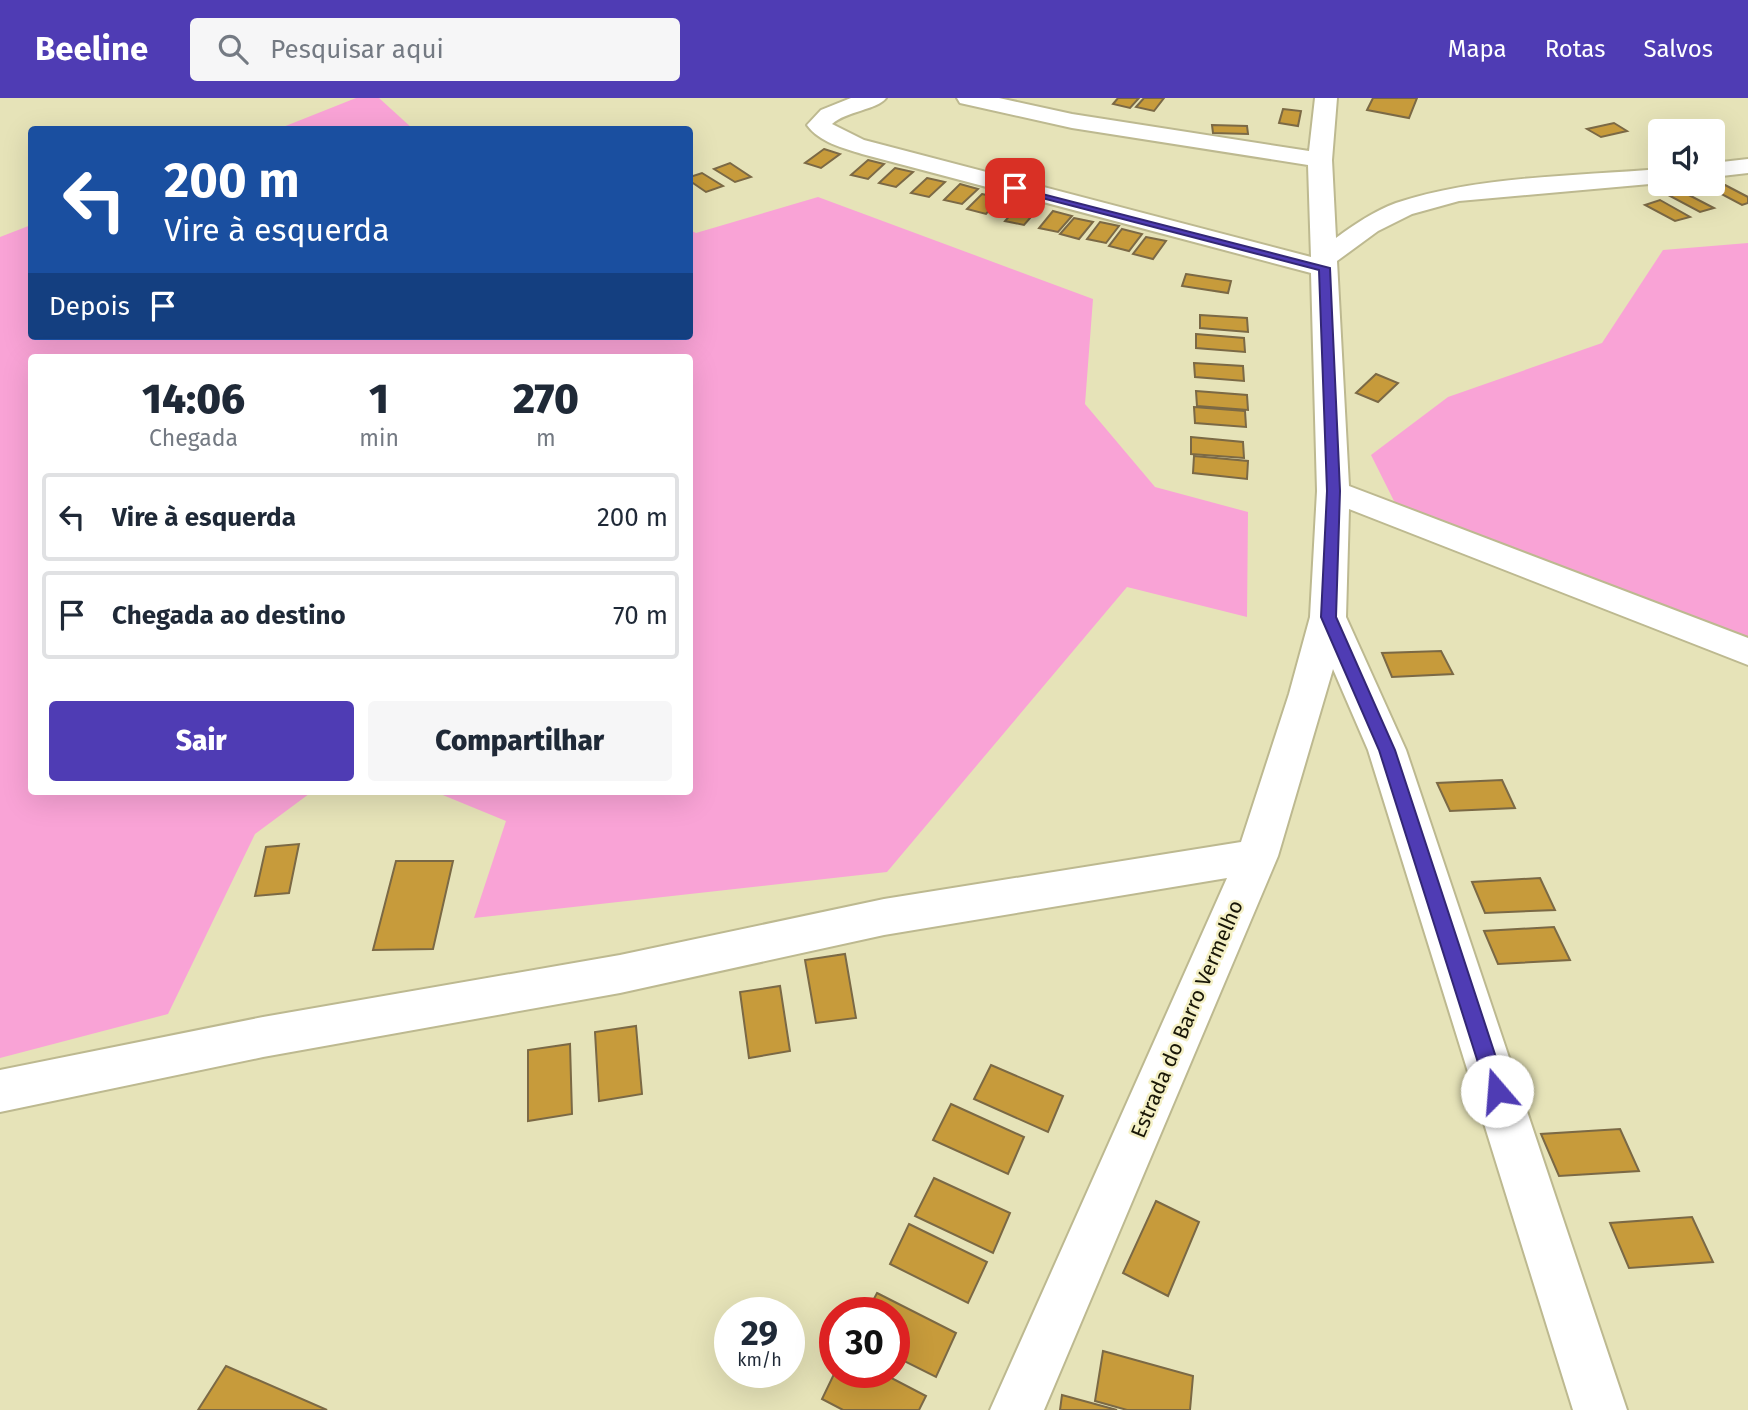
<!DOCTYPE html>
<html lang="pt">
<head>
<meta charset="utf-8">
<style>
  body { margin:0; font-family:"Fira Sans",sans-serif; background:#f6f6f7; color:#1f2937; height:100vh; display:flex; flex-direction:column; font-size:26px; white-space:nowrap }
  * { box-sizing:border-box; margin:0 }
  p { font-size:23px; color:#747a83 }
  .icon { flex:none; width:38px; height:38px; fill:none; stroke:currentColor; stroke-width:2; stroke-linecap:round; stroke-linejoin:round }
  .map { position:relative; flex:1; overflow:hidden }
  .side { position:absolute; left:28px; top:256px; width:665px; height:441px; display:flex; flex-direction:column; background:#fff; border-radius:7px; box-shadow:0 7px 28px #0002 }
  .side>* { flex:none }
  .guide { position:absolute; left:28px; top:28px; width:665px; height:214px; border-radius:7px; box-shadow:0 7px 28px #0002; background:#1a4fa0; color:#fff; overflow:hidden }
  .fabs { position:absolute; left:1648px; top:21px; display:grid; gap:14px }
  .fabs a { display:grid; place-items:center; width:77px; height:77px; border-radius:7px; background:#fff; box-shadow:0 7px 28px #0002; font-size:35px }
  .speed { position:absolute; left:714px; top:1199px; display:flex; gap:14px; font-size:35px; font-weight:700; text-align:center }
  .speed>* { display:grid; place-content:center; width:91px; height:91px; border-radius:50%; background:#fff; box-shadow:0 7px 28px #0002; line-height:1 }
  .speed small { font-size:18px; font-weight:400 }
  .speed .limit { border:10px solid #d22; background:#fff; color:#111 }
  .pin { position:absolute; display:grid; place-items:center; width:60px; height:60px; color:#fff; margin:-30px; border-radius:14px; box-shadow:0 4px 10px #0006 }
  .me { position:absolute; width:77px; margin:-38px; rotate:342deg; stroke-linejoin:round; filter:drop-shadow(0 0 5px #0008) }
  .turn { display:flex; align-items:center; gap:24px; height:147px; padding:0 21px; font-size:32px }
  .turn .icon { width:91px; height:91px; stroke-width:2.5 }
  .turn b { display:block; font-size:49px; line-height:60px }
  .then { display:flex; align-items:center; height:66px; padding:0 21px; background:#0003; gap:14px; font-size:26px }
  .eta { display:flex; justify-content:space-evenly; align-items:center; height:119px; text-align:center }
  .eta b { font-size:42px; font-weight:800; line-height:49px }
  .action { display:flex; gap:14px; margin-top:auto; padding:14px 21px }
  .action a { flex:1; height:80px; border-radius:7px; background:#4f3cb4; color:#fff; font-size:28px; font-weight:800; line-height:80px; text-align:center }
  .action a+a { background:#f6f6f7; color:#1f2937 }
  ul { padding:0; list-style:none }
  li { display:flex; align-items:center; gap:21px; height:88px; margin:0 14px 10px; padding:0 7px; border:4px solid #e0e1e3; border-radius:7px }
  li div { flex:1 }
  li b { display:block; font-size:26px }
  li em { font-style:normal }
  header { display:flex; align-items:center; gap:42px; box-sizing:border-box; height:98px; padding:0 35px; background:#4f3cb4; color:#fff }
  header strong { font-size:33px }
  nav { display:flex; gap:38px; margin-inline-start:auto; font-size:24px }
  .search { width:490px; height:63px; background:#f6f6f7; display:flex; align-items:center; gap:18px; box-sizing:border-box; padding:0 24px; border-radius:7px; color:#747a83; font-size:26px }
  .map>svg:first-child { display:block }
  .green { fill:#f9a3d6 }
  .building { fill:#c79b3b; stroke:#7b6945; stroke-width:2 }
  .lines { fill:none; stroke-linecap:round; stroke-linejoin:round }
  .minor-casing { stroke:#bdb990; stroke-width:4 }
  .minor { fill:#fff; fill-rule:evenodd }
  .route { fill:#4f3cb4; stroke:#332775; stroke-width:2 }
  .labels { text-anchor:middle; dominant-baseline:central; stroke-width:5; stroke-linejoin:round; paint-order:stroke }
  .street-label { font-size:21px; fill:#181607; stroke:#f4f0c5 }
</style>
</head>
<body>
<header>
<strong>Beeline</strong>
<div class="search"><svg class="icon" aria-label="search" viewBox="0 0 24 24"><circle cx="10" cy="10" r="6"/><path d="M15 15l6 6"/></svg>Pesquisar aqui</div>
<nav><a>Mapa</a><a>Rotas</a><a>Salvos</a></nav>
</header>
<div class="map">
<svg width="1748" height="1312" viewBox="0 0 1748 1312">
  <rect width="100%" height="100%" fill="#e6e3b8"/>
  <g class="green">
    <path d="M356,0h23l34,31h-135z"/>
    <path d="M818,99l275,102 -8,105 70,83 93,25 -1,105 -120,-30 -240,285 -413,46 32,-97 -73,-30h257v-434h-658v434h281l-58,43 -87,180 -168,44v-821l31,-12 1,111h658v-106l6,3z"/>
    <path d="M1748,145v401l-353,-141 -24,-48 77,-58 154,-54 61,-93z"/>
  </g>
  <g class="building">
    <path d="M1118,0h21l-9,10 -17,-4z"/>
    <path d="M1144,0h20l-10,13 -18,-4z"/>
    <path d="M1373,0h44l-8,20 -42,-8z"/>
    <path d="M1283,11l18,2 -3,15 -19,-3z"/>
    <path d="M1614,25l13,8 -26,6 -14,-8z"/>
    <path d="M1212,27l35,1 1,8 -35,-1z"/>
    <path d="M824,51l16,5 -19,14 -16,-5z"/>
    <path d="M868,62l16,4 -16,15 -17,-4z"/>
    <path d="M730,65l21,14 -16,5 -21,-13z"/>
    <path d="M895,70l18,4 -17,15 -17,-4z"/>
    <path d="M702,75l21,13 -17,6 -16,-11v-4z"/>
    <path d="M927,80l18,4 -16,15 -18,-4z"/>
    <path d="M960,86l18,5 -16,15 -18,-4z"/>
    <path d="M1725,87l23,12v6l-6,2 -30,-16z"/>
    <path d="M1683,94l31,16 -14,4 -30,-16z"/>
    <path d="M982,96l18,4 -14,16 -19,-5z"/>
    <path d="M1660,102l30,17 -15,4 -30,-16z"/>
    <path d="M1020,106l18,5 -14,16 -19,-4z"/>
    <path d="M1053,113l19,5 -14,16 -19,-4z"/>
    <path d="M1074,120l19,4 -14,17 -19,-5z"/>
    <path d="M1100,124l19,4 -13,17 -19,-4z"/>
    <path d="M1122,131l20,5 -13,17 -20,-5z"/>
    <path d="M1146,139l20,4 -13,18 -20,-5z"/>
    <path d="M1186,176l45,7 -3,12 -46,-7z"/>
    <path d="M1200,217l47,3 1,14 -48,-4z"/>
    <path d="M1196,236l48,4 1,14 -49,-4z"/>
    <path d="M1194,265l49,3 1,15 -49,-4z"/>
    <path d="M1376,276l22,9 -20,19 -22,-9z"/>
    <path d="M1196,293l51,4 1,15 -51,-4z"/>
    <path d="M1194,309l51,4 1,16 -51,-4z"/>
    <path d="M1191,339l52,5 1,16 -53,-4z"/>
    <path d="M1194,358l54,5 -1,18 -54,-6z"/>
    <path d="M1441,553l12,23 -61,3 -10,-24z"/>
    <path d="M1502,682l13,28 -65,3 -13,-28z"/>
    <path d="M299,746l-10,49 -34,3 11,-49z"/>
    <path d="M396,763h57l-20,88 -60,1z"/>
    <path d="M1540,780l15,32 -70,3 -13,-31z"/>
    <path d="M1554,829l16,33 -72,4 -14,-33z"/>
    <path d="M845,856l11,64 -40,5 -11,-63z"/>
    <path d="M780,888l10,65 -41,7 -9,-66z"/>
    <path d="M636,928l6,68 -43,7 -4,-69z"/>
    <path d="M570,946l2,70 -44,7v-71z"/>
    <path d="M991,967l72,31 -15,36 -74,-33z"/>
    <path d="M951,1006l73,33 -16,37 -75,-34z"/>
    <path d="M1620,1031l19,42 -80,5 -18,-42z"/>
    <path d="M934,1080l76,35 -17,40 -78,-37z"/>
    <path d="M1156,1103l43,21 -31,74 -45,-23z"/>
    <path d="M1692,1119l21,45 -84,6 -19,-45z"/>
    <path d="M909,1126l78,38 -19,41 -78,-39z"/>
    <path d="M877,1195l79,40 -20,44 -42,-21v-44h-27z"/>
    <path d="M1103,1253l90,25 -3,34h-63l-32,-9z"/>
    <path d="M226,1268l101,44h-129z"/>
    <path d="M835,1274h45l46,24 -7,14h-76l-21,-11z"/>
    <path d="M1062,1297l55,15h-57z"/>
  </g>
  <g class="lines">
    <g class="minor-casing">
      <g id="minor">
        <path d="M851,0h35c-9,12 -40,13 -54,26l32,16 447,117 -3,-92 -236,-37 -112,-25 -3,-5h42l73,16 237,37 6,-53h22l-5,62 4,78c19,-14 38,-27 60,-35 81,-27 180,-27 265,-34v14l-202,18 -47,13 -34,17 -41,30 12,225 399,152v27l-399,-156 -3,108 60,133 221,660h-54l-205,-660 -35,-81 -55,187 -234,554h-54l237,-532 -343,57 -264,58 -357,64 -263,55v-42l263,-53 357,-62 264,-56 357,-57 48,-148 21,-77 7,-126 -6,-218 -449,-119c-19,-6 -43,-12 -55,-29l14,-15z"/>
        <path d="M1748,61v14l-35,4v-14z"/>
      </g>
    </g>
    <use href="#minor" class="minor"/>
  </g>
  <path class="route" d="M1011,88l319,82 10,223 -4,126 59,133 112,341 -3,7 -7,2 -7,-2 -3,-7 -108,-341 -58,-133 6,-126 -8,-221 -308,-80z"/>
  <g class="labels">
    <g class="street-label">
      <text transform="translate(1187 921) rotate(-67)">Estrada do Barro Vermelho</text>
    </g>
  </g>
</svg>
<div class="fabs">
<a><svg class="icon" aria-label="sound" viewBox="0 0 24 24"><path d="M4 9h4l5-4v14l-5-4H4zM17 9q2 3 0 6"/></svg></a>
</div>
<div class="speed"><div>29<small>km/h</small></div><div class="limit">30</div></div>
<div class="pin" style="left:1015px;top:90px;background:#d93025"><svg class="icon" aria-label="arrive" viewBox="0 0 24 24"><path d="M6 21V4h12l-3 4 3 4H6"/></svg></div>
<svg class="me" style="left:1497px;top:993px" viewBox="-20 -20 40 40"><circle r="19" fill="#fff"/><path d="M0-13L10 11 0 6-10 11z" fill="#4f3cb4"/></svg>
<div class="guide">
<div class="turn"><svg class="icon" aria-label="left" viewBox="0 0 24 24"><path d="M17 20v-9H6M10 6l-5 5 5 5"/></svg><div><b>200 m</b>Vire à esquerda</div></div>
<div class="then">Depois<svg class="icon" aria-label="arrive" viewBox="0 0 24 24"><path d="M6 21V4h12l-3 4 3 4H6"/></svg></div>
</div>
<section class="side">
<div class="eta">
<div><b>14:06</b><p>Chegada</p></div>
<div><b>1</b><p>min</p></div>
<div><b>270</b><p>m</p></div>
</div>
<ul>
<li><svg class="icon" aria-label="left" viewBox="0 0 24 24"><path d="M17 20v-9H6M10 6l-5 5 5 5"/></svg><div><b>Vire à esquerda</b></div><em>200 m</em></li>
<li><svg class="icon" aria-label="arrive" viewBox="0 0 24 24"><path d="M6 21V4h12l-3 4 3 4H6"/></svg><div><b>Chegada ao destino</b></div><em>70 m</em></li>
</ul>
<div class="action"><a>Sair</a><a>Compartilhar</a></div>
</section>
</div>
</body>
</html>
